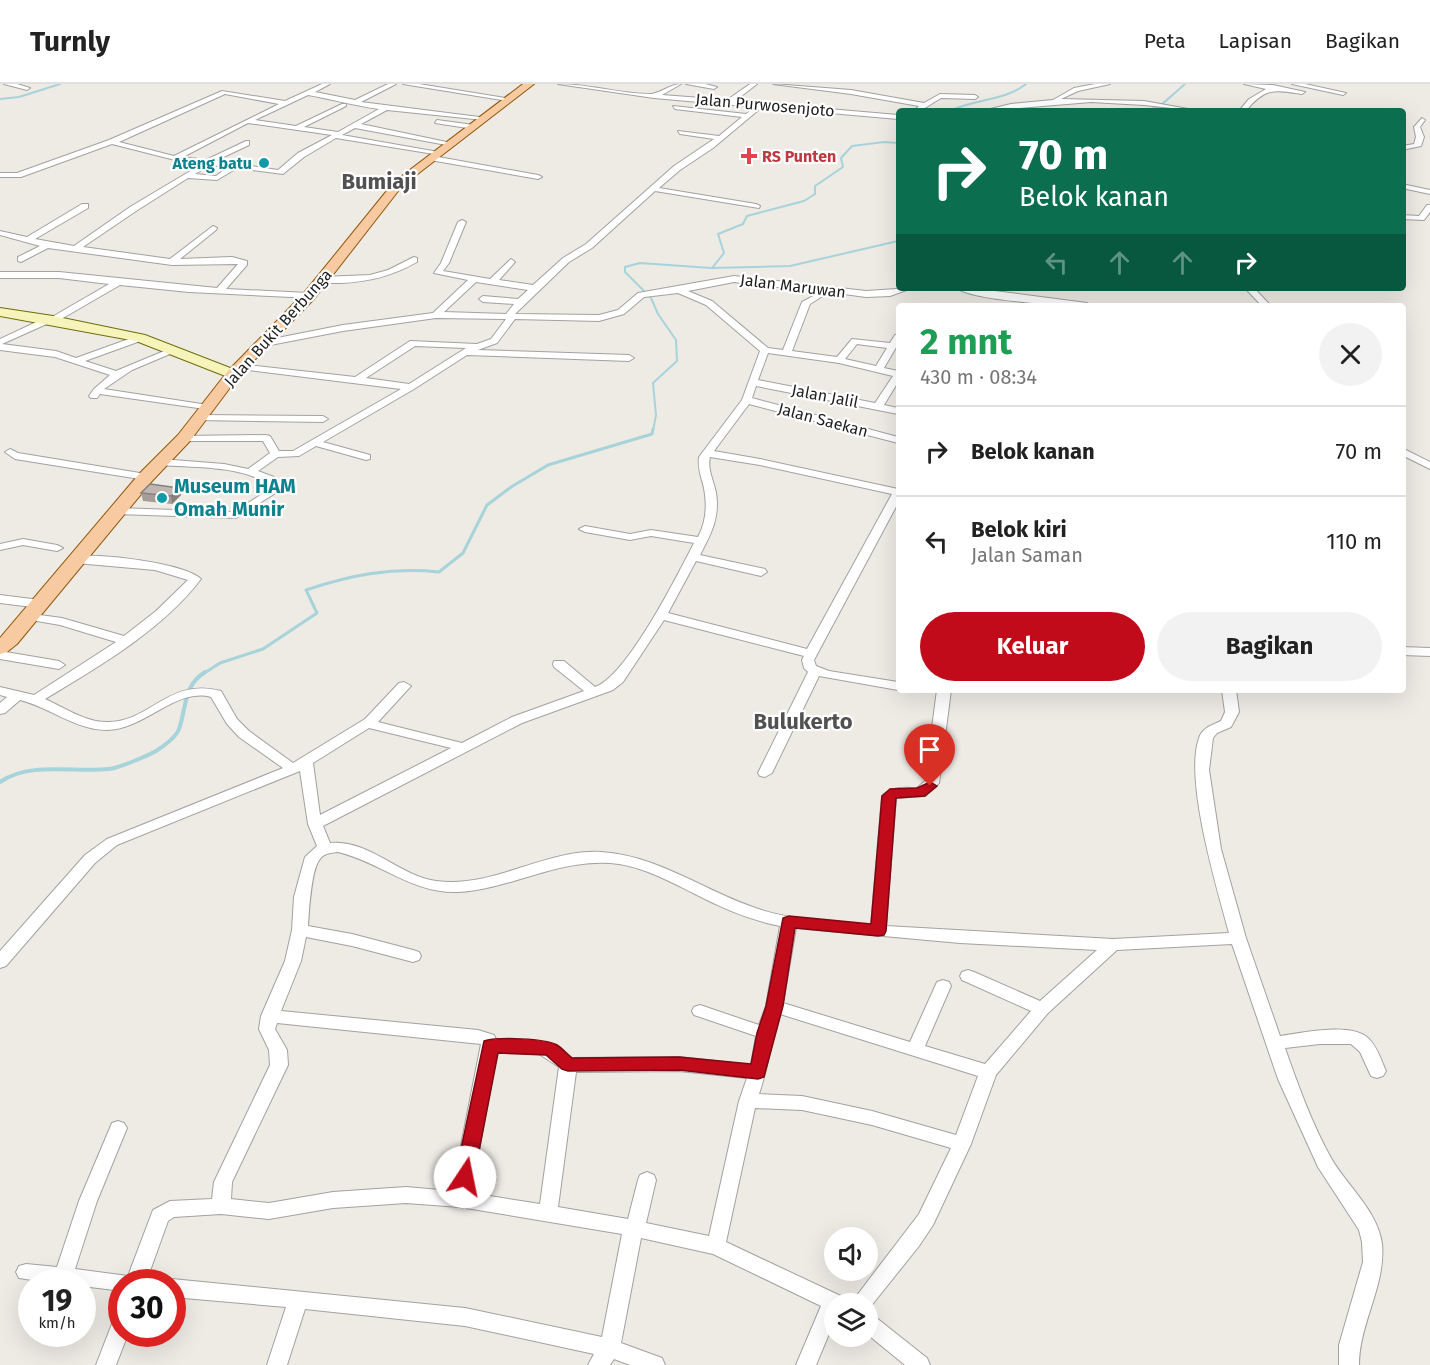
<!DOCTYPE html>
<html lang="id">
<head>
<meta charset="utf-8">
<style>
  body { margin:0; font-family:"Fira Sans",sans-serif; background:#f2f2f2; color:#222; height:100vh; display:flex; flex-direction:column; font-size:22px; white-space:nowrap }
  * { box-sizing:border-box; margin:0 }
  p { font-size:20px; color:#767676 }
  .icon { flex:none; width:33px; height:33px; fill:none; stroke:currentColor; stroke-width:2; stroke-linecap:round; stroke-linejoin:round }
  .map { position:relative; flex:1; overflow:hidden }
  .sheet { position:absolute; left:896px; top:219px; width:510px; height:390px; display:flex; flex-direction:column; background:#fff; border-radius:6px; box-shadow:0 6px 24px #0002 }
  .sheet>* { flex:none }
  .hud { position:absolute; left:896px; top:24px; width:510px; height:183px; border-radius:6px; box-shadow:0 6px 24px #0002; background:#0b6e4f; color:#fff; overflow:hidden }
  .controls { position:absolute; left:824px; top:1143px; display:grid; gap:12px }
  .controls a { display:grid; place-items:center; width:54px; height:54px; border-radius:50%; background:#fff; box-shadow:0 6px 24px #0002; font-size:30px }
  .speed { position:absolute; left:18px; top:1185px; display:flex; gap:12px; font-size:30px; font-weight:700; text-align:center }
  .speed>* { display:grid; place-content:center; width:78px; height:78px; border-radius:50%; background:#fff; box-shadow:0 6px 24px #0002; line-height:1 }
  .speed small { font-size:15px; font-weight:400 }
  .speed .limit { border:9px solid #d22; background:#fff; color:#111 }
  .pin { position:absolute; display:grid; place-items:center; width:51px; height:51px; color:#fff; margin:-62px -26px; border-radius:50% 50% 50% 0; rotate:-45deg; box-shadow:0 0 6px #0007 }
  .pin .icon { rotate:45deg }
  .me { position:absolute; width:66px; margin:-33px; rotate:11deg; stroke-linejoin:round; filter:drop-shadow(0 0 4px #0008) }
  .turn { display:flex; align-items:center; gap:21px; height:126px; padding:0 24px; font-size:27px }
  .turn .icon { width:78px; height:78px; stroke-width:2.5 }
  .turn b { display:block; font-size:42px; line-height:51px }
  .lanes { display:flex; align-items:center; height:57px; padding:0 24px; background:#0003; justify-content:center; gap:30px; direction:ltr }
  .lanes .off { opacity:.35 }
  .round { display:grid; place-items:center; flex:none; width:63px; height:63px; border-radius:32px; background:#f2f2f2 }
  .overview { display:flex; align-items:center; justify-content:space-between; height:102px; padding:0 24px }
  h1 { font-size:36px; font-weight:700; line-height:45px; color:#1e9e55 }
  .primary-button { display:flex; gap:12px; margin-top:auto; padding:12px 24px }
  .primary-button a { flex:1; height:69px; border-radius:36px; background:#c10b1b; color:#fff; font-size:24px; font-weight:700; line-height:69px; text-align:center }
  .primary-button a+a { background:#f2f2f2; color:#222 }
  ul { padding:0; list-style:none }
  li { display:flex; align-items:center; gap:18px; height:90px; padding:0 24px; border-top:2px solid #e0e0e0 }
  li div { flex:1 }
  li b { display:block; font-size:22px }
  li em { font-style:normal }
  header { display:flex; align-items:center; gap:36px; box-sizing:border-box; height:84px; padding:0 30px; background:#fff; border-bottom:2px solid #e0e0e0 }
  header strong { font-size:28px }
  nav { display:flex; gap:33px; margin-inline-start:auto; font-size:21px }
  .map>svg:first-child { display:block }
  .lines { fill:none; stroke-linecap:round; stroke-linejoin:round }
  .stream-far2 { stroke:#a7d3da; stroke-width:2 }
  .stream-far1 { stroke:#a7d3da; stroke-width:3 }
  .stream { stroke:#a7d3da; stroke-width:4 }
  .street-casing { stroke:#a2a2a2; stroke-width:2 }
  .secondary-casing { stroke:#6d6f0b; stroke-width:2 }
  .primary-casing { stroke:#905708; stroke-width:2 }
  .street { fill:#fff; fill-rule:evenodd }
  .secondary { fill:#f6f4bb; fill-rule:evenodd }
  .primary { fill:#f7caa1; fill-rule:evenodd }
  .wall { fill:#a49d98 }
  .shaded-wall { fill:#867f7c }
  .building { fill:#bfb6b1; stroke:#867f7c; stroke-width:1.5 }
  .route { fill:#c10b1b; stroke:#7d0712; stroke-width:1.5 }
  .health-dot { fill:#e0444e; stroke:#fff; stroke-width:2 }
  .culture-dot { fill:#0f9aa8; stroke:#fff; stroke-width:2 }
  .labels { text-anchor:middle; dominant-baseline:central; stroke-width:4.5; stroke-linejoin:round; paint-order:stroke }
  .far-street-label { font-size:16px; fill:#1e1e1e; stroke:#fff }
  .far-health-label { font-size:16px; font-weight:bold; fill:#be3a42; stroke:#fff; text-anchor:start }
  .far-culture-label { font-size:16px; font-weight:bold; fill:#0d838f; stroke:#fff; text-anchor:end }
  .culture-label { font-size:20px; font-weight:bold; fill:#0d838f; stroke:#fff; text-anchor:start }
  .far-district-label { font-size:22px; font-weight:bold; fill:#515151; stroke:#fff }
  .quarter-label { font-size:22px; font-weight:bold; fill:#515151; stroke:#fff }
</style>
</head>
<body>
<header>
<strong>Turnly</strong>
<nav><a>Peta</a><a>Lapisan</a><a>Bagikan</a></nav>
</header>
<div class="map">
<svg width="1430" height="1281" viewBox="0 0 1430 1281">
  <rect width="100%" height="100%" fill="#eeeae4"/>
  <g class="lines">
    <g class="stream-far2">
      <path d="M0,15l19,-2 41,-13"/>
      <path d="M950,27c24,-12 55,-10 76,-27"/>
      <path d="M1146,27l14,-5 25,-22"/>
      <path d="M712,184l12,-15 -6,-19 25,-10 4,-8 57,-15 11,-7v-8l28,-19 -2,-9 11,-12 32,-4 14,1"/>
      <path d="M653,347l3,-16 -3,-32 24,-22 -1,-21 -18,-26 -7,-16 -26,-26v-5l15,-4 71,5 79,-2 108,-25"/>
    </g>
    <path class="stream-far1" d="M203,590l17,-11 43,-14 54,-36 -11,-23c45,-15 85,-23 133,-18l24,-19 24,-48 24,-18 37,-22 104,-31 1,-5"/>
    <path class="stream" d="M0,698c31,-21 73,-9 109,-13 10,-1 38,-13 47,-18 7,-4 21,-15 23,-22 8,-23 4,-43 26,-57"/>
    <g class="street-casing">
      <g id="street">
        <path d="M4,0h13l13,4 -3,2z"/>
        <path d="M322,0h8l-15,8 40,8 33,-16h8l-35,18 126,16 -3,2 -97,-10 -26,14 95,20 -4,2 -97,-18 -13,7 102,18 -4,2 -104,-17 -32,19 -21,17 -46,-6 -20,12 -29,-2 -52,33 -53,36 87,12 43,-33 4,2 -1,2 -36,29 52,-2 15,4v4l-21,24 83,4 3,1v4l-123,-6 -69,-7 -64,37h-5l-49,22 54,7 20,7 61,-22h6v4l-58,21 31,10 53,-22 8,2 -45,19 -28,19 104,16 4,1v4l-112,-16 -3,4h-6l-2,-2 5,-7 16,-14 -55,-18 -55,-7v-11l47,-22h5l57,-33 -50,-6h-59v-6h59l158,16 21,-24 -66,1 -124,-17 -27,14 -3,-1v-4l22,-11 -40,-11v-4l27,6 55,-33h6v4l-53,31 39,7 56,-39 72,-43 -27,-4 -63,-16 -91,33h-21v-4h17l92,-33 113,-49 63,10zM225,10l54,10 -105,52 -55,-14zM308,11c24,4 47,11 71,14l-41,23 -34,-5 42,-21v-2h-4l-46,22 -41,-6zM248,39l84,12 -34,18 -20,17 -63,-9 34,-16v-4h-3l-40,19 -23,-3zM210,81l18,2 -12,9 -21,-2z"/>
        <path d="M403,0h16l92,15 -3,2z"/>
        <path d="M558,0c31,0 64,10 93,10 10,-1 19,-10 30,-10l-19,11 65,5 23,-16h7l-22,17 163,14v4l-136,-12 -49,41 -33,22 -21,18 97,16 4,2 -1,2 -104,-17 -63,57 -23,14 -54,52 84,1 19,-5 20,-17 96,-17 132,15 46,-3 -22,8 -24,1 -37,-5 -19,12 -18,47 45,6 15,-18 38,4 5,-8 3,-1v10l-14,24 14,3v11l-14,23 14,3v6l-142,-28 -4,12 146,39v6l-149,-39 -35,47 46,8 138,30v14l-84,157 2,6 13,5 69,11v8l-79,-14 -47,97 -7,4 -5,-1 -2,-3 50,-101 -4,-4 -2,-8 2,-4 -140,-36 -41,62 -10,8 -91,33 -199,103 7,17c39,-4 69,33 106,38 57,8 108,-32 165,-29 54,3 99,36 149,54 38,15 80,15 121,19l11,-129c9,-10 22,-8 35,-8l8,-7 12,-91h14l-12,93 -14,13 -29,2 -10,128 227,13 116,-6c-12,-45 -45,-153 -30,-195 3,-10 13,-13 22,-17l4,-9 -3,-22h14l3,22 -8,15 -14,6 -4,5 -4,32 12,79 25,89 34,98c22,-3 71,-14 88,2 9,8 13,22 18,33l-3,5 -6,2 -6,-2 -11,-24 -9,-8h-31l-35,4c13,37 27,76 46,110 16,28 47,53 51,86 4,41 -23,80 -23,121h-20v-20l24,-83 -1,-20 -3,-12 -41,-63 -40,-88 -46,-135 -115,6 -69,63 -52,62 -25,69 -38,81 -14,21 -52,65v-7h-15l3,-6 64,-84 32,-66 -79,-23 -70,-15 -47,-2 -29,134 119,56 3,6h-14v18l-18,43h-20l25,-59 -108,-52 -72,-16 -20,105 41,15 3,7h-35l-16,-6 -4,6h-22l6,-11 -129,-28 -160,-17 -18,56h-20l19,-58 -114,-10v-15h-7l7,-3 293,29 137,29 20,-103 -162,-27 -54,-4 -73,5 -64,11 -48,-5 -47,3 -6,4 -22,61h-24v9l-40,-5v-4h-37l-26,-4 -3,-6 3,-6 7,-2 31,3 22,-66 33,-78 6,-2 6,2 3,5 -30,73 -22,68 53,7 25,-66 17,-9 42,-2 2,-17 56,-117 -1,-15 -10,-21 2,-13 24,-55 7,-31 2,-33 11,-40 12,-11 -9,-22 -8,-53 -183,74 -22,18 -89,103 -6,2v-17l85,-96 22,-16 176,-71 -44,-31 -12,-13 -16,-27c-35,-10 -67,33 -104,33 -32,0 -58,-23 -87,-30l-15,13 -5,1v-11l7,-6 -7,-2v-8l34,8 82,-53 -56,-17 -35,-6 -2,-3 2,-3 37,5 62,18 32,-25 32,-31 -33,-10 -79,-7 -4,-2 -2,-2 2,-2c23,-5 113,6 129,22 -39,51 -101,87 -156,120 20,9 40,23 62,23 43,1 61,-45 114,-31l16,28 12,12 44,32 72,-44 34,-36 5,-1 7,4 -33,36 84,21 50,-26 72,-26 -30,-24 -1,-3 1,-3h10l31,26c32,-11 82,-111 99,-144l-43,-7 -21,4 -45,-8 -6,-3 6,-3 45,8 21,-4 47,7c7,-13 9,-27 7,-42 -1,-13 -8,-24 -6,-38l43,-57 18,-49 -54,-46 -28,-12 -34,4 -20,17 -25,7 -84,-2 -18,24 -19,7 151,5 5,3 -5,3 -162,-6 -53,34 -91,53 47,13v4l-4,1 -50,-14 -17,10 -21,1 -20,14 16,6 11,10 -49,31 -119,-4 -6,-3 6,-3 117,4 39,-25c-30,-22 -76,-19 -112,-22l-5,-3 5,-3 63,5 24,5 22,-16 -7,-12h-79l-5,-3 1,-2 86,-1 4,1 9,15h14l108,-62 -160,-20 -5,-3 2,-2 117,13 55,-36 67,3 14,-5 15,-20 -70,-1 -93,13 -78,15 -5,-3 2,-2 81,-16 90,-12 35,-33 -34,-7 7,-10 17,-41 4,-2 4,2 -17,41 -6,8 47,8 21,-20 4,3 -16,18 34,5 30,-27 23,-14 88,-78 40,-27 -34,-5 -2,-3 41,5 23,-19 -67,-8 -2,-3 73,8 9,-7 -101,-9zM476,198l52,8 -10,9 -35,-3 -4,3 4,3 31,2 -8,10 -62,-2zM734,198l87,10 -19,10 -19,48 -15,-2 -56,-47 -24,-10zM857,260l30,4 -11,18 -31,-7zM415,262l51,2 -57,36 -43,-6zM768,269l71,10 54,13 -18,27 -117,-23zM710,373l50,8 132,29 -85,155 -139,-36 28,-52 65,15 6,-4 -2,-3 -65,-14c11,-21 20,-37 16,-62 -2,-12 -9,-23 -6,-36zM369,644l82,20 -131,67 -7,-52zM338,768c42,10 75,42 120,40 55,-3 104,-36 161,-28 26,4 52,18 76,30 27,14 55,26 85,32l-14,80 -7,19 -59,-20 -6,2 -2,4 2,4 62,21 -5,29 -72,-8 -107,1 -15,-11 -16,-5 -45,-3 -2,-4 -16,-5 -197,-19 20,-50 5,-24 46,9 61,16 6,-2 2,-4 -2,-4 -6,-2 -61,-16 -44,-8c1,-15 3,-57 12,-67 4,-6 11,-6 18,-7zM796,844l164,15 137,7 -57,51 -66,-29 -6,-2 -6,2 -2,4 2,4 69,31 -46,53 -60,-18 26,-60 -2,-4 -6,-2 -6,2 -27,60 -127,-39zM780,930l198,62 -22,59 -84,-24 -70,-15 -43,-2c9,-26 12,-54 21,-80zM277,939l204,21 -29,147 -46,-4 -73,5 -64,11 -38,-4 1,-17 56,-117 -1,-15 -12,-21zM497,968l42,2 20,13 -19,137 -69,-11zM679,987l68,7 -8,23 -30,135 -63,-13 10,-43 -2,-5 -7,-3 -7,3 -2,5 -10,39 -70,-12 18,-135z"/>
        <path d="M686,0h19l12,3 -3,2z"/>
        <path d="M773,0l78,6 73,13 16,-9 35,1 3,2 -3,2 -34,-1 -21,13h-6l5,-5 -68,-12z"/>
        <path d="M1095,0h15l-32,7 -17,8 83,2 55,10 -55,-6 -53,-3 -109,9 29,-7 42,-4 21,-12z"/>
        <path d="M1244,0l29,1 32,7 -3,2c-28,-4 -37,-7 -56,17h-7l10,-12 17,-10z"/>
        <path d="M1292,0h13l41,9 -3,2z"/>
        <path d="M1422,34l3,2 -5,7 4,10 -3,9 -19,4v-4l12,-2 2,-7 -2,-10z"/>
        <path d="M437,36l37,5 3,2 -3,2 -39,-6z"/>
        <path d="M433,72l105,19 4,2 -4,2 -108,-19v-4z"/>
        <path d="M1402,100l28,6v4l-28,-6z"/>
        <path d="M1427,121h3v7l-6,8 -22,-1v-4l17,1z"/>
        <path d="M414,173l3,1v4c-25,14 -48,20 -77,21 -7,0 -16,1 -22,-3l4,-3 48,-2 18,-5z"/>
        <path d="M956,204h16l115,15 4,3c-26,0 -116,-5 -135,-18z"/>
        <path d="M1245,204h9l17,18h-9z"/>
        <path d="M201,331l122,1 5,3 -5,3 -126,-2 -1,-2z"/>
        <path d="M1402,364l28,14v7l-28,-14z"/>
        <path d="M10,365l8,4 128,21 5,3 -5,3 -131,-21 -10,-7z"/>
        <path d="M23,455l34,6 6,3 -6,3 -34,-6 -23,5v-6z"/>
        <path d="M0,511l40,5 6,4 -6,4 -40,-5z"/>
        <path d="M1402,563l28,1v8l-28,-1z"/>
        <path d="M0,567l59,10 6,4 -6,4 -59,-10z"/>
        <path d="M122,1229v21h6l-12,31h-20l19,-49z"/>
        <path d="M867,1229l7,3 53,42 3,7h-25l-38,-31z"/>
      </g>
    </g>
    <g class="secondary-casing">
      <path id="secondary" d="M0,224l53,8 92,19 93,36 2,3 -2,3h-10l-92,-36 -136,-25z"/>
    </g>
    <g class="primary-casing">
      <path id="primary" d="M523,0h11l-132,102 -88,113 -76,78 -48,64 -38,40 -135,163 -10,8 -7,2v-16l140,-165 38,-38 50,-64 76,-78 90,-111z"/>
    </g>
    <use href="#street" class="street"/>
    <use href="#secondary" class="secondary"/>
    <use href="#primary" class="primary"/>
  </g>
  <path class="wall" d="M141,409l40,2 -9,9 -29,-3z"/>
  <path class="shaded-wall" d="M179,404l2,7 -9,9 -1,-8z"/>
  <path class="building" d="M150,400l29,4 -8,8 -30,-3z"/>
  <path class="route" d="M930,698l7,4 -12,10 -29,2 -10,133 -2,4 -6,1 -83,-8 -12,78 -19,71 -6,2 -79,-9 -111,1 -6,-2 -16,-14 -48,-2 -24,124 -3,6 -6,2 -7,-2 -3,-6 29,-136c14,-4 61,-3 73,4 5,3 10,9 15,13l107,-1 72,7 6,-31 9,-27 17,-88 6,-2 82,8 11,-128 8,-7 27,-1z"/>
  <path class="health-dot" d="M746 63h6v6h6v6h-6v6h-6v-6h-6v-6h6z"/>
  <g class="culture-dot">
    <circle cx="264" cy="79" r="6"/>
    <circle cx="162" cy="414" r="6"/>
  </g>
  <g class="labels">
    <g class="far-street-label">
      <text transform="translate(765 21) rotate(5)">Jalan Purwosenjoto</text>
      <text transform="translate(793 202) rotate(7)">Jalan Maruwan</text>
      <text transform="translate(278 244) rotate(-48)">Jalan Bukit Berbunga</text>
      <text transform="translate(825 312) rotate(11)">Jalan Jalil</text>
      <text transform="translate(823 336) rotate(15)">Jalan Saekan</text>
    </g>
    <g class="far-health-label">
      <text x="762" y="72">RS Punten</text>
    </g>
    <g class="far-culture-label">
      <text x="252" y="79">Ateng batu</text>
    </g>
    <g class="culture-label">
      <text x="174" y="402">Museum HAM<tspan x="174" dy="23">Omah Munir</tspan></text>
    </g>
    <g class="far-district-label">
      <text x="379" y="97">Bumiaji</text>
    </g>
    <g class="quarter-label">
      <text x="803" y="637">Bulukerto</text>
    </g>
  </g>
</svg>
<div class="controls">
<a><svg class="icon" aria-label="sound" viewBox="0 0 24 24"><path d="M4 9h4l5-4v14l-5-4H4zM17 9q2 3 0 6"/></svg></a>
<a><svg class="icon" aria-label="layers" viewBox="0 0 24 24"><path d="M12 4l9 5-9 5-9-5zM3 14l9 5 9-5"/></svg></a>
</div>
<div class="speed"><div>19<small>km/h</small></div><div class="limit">30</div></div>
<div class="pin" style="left:930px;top:702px;background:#d93025"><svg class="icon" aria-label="arrive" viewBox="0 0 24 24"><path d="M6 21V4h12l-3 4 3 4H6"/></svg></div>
<svg class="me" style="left:465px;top:1093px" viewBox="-20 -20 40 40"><circle r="19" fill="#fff"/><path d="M0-13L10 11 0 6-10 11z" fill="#c10b1b"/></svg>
<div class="hud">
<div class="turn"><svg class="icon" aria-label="right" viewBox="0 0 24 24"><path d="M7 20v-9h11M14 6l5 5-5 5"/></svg><div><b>70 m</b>Belok kanan</div></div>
<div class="lanes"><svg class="icon off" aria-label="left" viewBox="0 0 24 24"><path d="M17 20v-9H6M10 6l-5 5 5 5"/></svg><svg class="icon off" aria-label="ahead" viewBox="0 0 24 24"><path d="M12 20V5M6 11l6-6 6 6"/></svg><svg class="icon off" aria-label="ahead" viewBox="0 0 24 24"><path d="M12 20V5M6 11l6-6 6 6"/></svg><svg class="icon" aria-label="right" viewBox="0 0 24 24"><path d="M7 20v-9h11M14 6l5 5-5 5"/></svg></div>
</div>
<section class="sheet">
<div class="overview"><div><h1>2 mnt</h1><p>430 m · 08:34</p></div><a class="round"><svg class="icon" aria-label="close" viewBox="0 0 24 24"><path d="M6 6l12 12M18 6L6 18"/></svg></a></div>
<ul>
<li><svg class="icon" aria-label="right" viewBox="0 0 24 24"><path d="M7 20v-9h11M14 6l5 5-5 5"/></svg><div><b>Belok kanan</b></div><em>70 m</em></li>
<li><svg class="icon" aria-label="left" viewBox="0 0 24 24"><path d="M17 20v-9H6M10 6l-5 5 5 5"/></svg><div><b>Belok kiri</b><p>Jalan Saman</p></div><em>110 m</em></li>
</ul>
<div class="primary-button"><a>Keluar</a><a>Bagikan</a></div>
</section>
</div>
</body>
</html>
